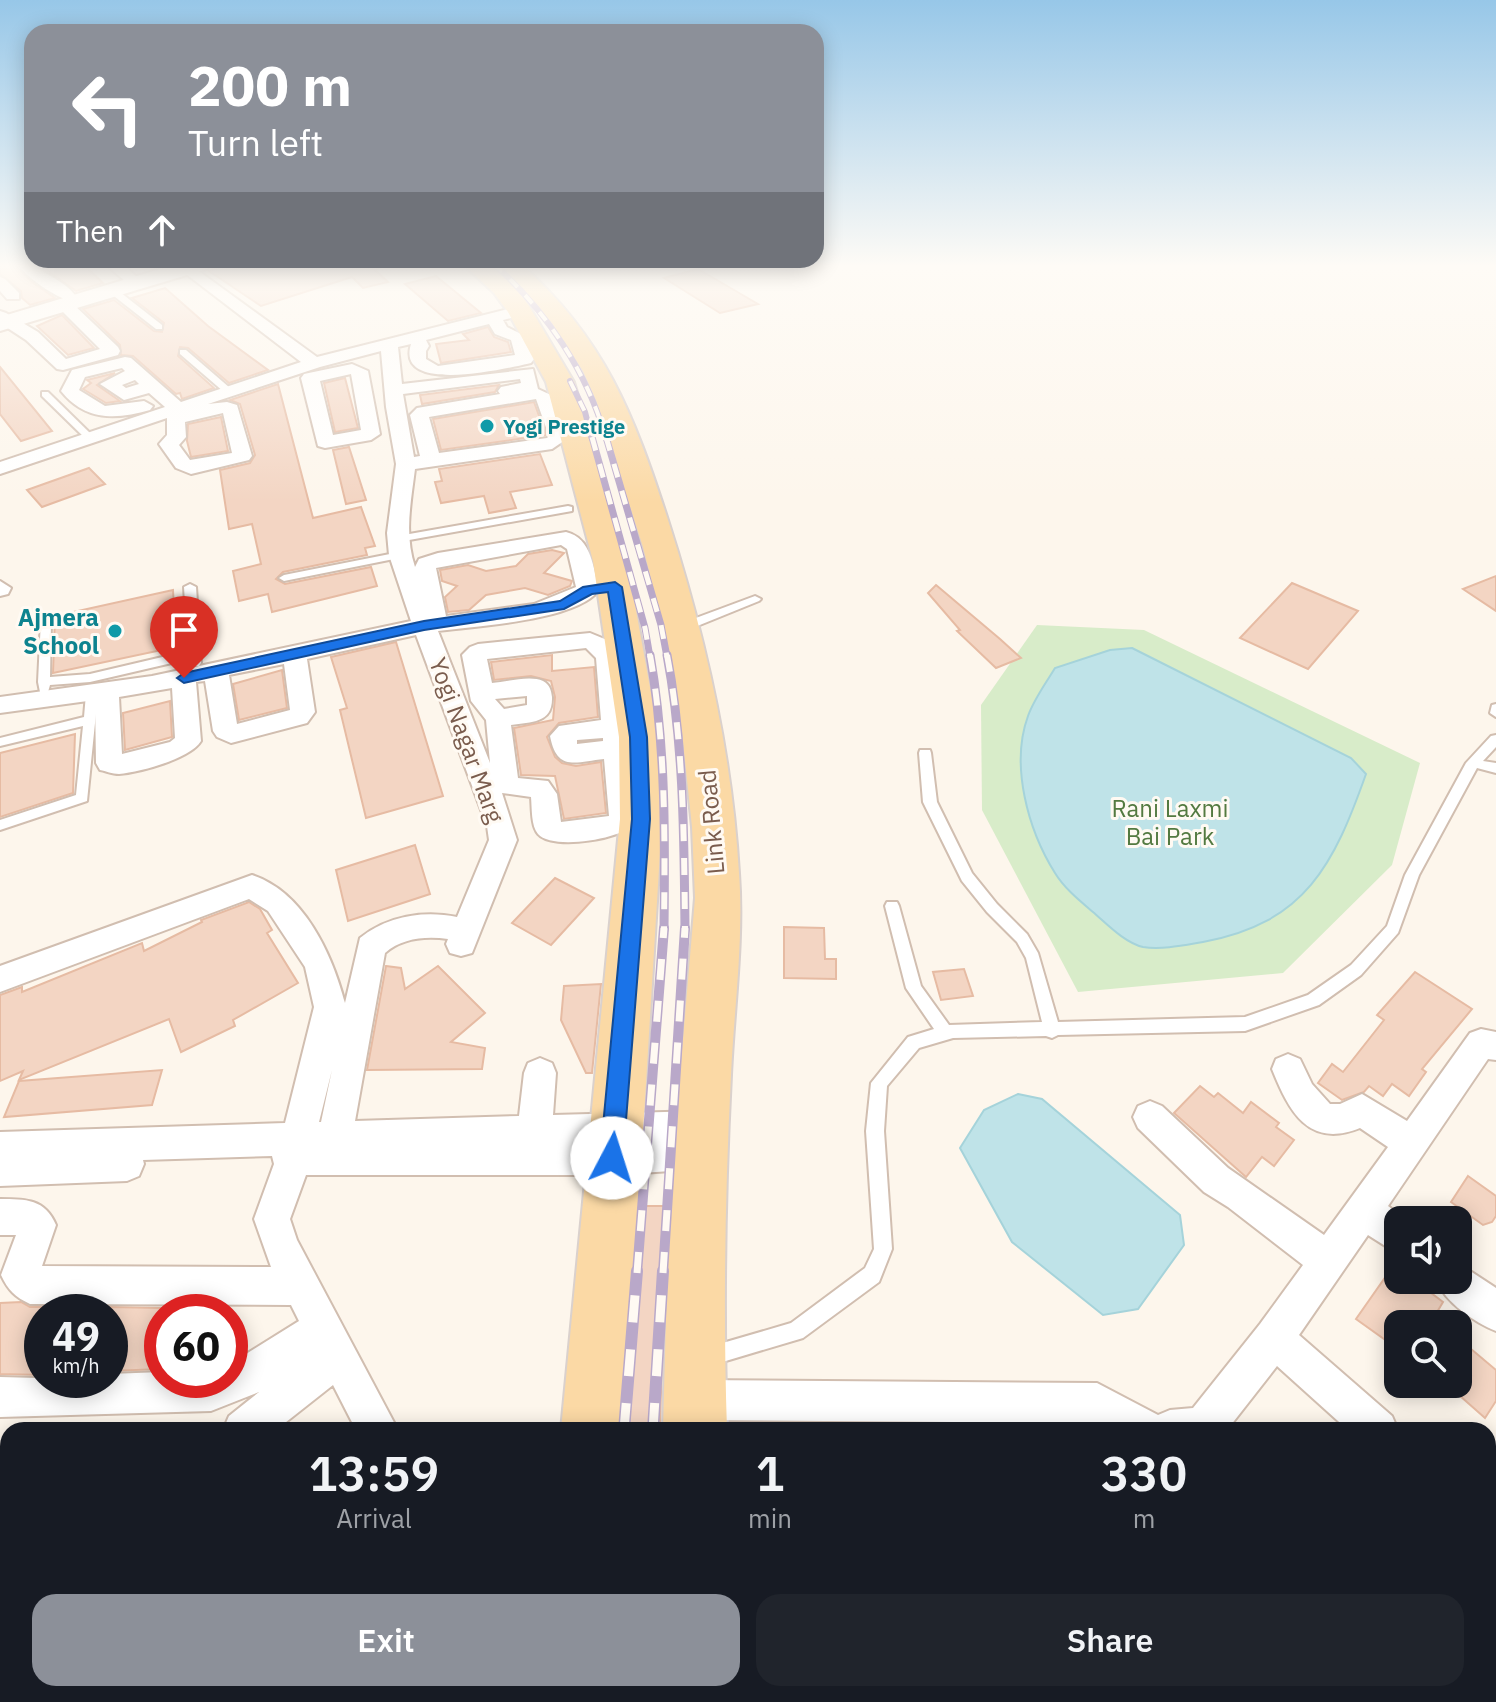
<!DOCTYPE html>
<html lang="en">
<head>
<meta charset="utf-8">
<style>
  body { margin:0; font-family:"IBM Plex Sans",sans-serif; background:#20242c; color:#f1f3f6; height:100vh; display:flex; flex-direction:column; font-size:30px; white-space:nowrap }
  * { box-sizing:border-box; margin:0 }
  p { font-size:26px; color:#9ea1a6 }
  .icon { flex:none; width:44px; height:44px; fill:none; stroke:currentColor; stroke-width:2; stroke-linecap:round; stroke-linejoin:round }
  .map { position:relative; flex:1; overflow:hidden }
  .side { position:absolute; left:0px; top:1422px; width:1496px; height:280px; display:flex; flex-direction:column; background:#171b24; border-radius:24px 24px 0 0; box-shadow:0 4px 20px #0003 }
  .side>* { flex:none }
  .guide { position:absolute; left:24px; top:24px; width:800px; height:244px; border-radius:24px; box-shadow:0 4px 20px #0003; background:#8c9099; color:#fff; overflow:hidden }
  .controls { position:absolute; left:1384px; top:1206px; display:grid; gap:16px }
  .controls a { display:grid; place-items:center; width:88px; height:88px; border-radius:16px; background:#171b24; box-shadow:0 4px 20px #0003; font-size:40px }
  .speed { position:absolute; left:24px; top:1294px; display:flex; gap:16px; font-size:40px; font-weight:700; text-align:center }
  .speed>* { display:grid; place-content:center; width:104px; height:104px; border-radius:50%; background:#171b24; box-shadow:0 4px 20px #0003; line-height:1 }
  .speed small { font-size:20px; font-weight:400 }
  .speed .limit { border:12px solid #d22; background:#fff; color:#111 }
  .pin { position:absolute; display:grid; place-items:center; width:68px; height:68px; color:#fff; margin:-82px -34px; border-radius:50% 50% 50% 0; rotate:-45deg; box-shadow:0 0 8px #0007 }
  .pin .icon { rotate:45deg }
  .me { position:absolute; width:88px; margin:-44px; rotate:5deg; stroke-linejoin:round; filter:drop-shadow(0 0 6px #0008) }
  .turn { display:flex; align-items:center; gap:28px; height:168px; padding:0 32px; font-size:36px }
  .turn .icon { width:104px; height:104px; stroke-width:2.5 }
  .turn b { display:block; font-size:56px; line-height:68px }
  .then { display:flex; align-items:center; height:76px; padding:0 32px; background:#0003; gap:16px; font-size:30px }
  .eta { display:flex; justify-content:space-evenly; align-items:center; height:136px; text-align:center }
  .eta b { font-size:48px; font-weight:600; line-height:56px }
  .button { display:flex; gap:16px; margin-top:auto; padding:16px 32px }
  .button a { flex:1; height:92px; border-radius:24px; background:#8c9099; color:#fff; font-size:32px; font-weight:600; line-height:92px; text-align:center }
  .button a+a { background:#20242c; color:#f1f3f6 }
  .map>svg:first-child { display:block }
  .green { fill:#d8ecc9 }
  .water { fill:#bfe3e8; stroke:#a5d3da; stroke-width:2 }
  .building { fill:#f3d5c3; stroke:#e6bba3; stroke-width:2 }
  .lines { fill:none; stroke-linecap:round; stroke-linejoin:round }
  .lane-casing { stroke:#d1beb0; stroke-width:4 }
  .street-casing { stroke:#d1beb0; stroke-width:4 }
  .secondary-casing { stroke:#d6c0b0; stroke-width:4 }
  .primary-casing { stroke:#dad1cd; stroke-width:4 }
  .lane { fill:#fff; fill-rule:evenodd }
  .street { fill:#fff; fill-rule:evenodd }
  .secondary { fill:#fff; fill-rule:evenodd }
  .primary { fill:#fbd9a5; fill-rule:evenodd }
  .rail-far4-casing { stroke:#b9a8c9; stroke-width:6 }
  .rail-far3-casing { stroke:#b9a8c9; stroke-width:7 }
  .rail-far2-casing { stroke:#b9a8c9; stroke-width:9 }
  .rail-far1-casing { stroke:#b9a8c9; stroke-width:10 }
  .rail-casing { stroke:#b9a8c9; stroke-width:12 }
  .rail-far4 { stroke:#fffaf3; stroke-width:4; stroke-dasharray:11; stroke-linecap:butt }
  .rail-far3 { stroke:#fffaf3; stroke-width:5; stroke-dasharray:14; stroke-linecap:butt }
  .rail-far2 { stroke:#fffaf3; stroke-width:6; stroke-dasharray:17; stroke-linecap:butt }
  .rail-far1 { stroke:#fffaf3; stroke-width:7; stroke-dasharray:21; stroke-linecap:butt }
  .rail { stroke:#fffaf3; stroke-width:9; stroke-dasharray:27; stroke-linecap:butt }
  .route { fill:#1a73e8; stroke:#114b97; stroke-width:2 }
  .culture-dot { fill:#0f9aa8; stroke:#fffaf3; stroke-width:3 }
  .labels { text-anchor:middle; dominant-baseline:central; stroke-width:6; stroke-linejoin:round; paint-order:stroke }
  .far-culture-label { font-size:20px; font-weight:bold; fill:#0d838f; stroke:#fffaf3; text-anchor:start }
  .culture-label { font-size:24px; font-weight:bold; fill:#0d838f; stroke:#fffaf3; text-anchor:end }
  .street-label { font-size:24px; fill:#7a5c4d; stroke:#fffaf3 }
  .park-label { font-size:24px; fill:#537a41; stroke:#fffaf3 }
</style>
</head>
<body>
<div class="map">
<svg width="1496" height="1702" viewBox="0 0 1496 1702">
  <rect width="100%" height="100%" fill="#fdf6ec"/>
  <path class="green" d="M1037,625l107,5 276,133 -28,102 -109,108 -205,19 -96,-182 -1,-105z"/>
  <g class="water">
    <path d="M1132,648l219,110 15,16c-32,90 -60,149 -163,168 -18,3 -41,8 -60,5 -18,-4 -36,-23 -50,-35 -13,-11 -29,-24 -38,-39 -27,-43 -45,-108 -27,-157 6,-17 18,-33 27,-48l55,-18z"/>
    <path d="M1018,1094l24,5 138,116 4,30 -46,64 -35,6 -91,-73 -52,-94 24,-38z"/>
  </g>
  <g class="building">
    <path d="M0,264h14l18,18 23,16 -25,7 -8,-7 -1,-7 -21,-17z"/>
    <path d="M38,264h45l20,19 -27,8z"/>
    <path d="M229,264h150l1,4 -5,2 13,12 -25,6 -11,-11 -91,29 -52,-35z"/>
    <path d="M698,269l60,35 -38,9 -56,-35z"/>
    <path d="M436,276l45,37 -33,8 -43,-37z"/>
    <path d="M165,288l43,38 60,44 -39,13 -41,-35 -8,-1 -2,9 36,32 -32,11 -2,-6 -4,1 -43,-38 -12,-1 -1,-10 -37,-36 31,-9 40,31 8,1 2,-9 -32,-25z"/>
    <path d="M62,315l32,33 -26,7 -31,-29z"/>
    <path d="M488,327l6,10 14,5 3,10 -70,11 -5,-19 33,-4 -6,-6z"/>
    <path d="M0,367l52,64 -31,10 -21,-27z"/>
    <path d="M115,373l-18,12 23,16 -14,2 -23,-14 8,-6 -4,-3z"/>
    <path d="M345,378l13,50 -23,4 -11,-49z"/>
    <path d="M278,384l35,134 48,-11 14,39 -10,2 2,7 -84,17 -7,7 9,5 86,-17 6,19 -105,26 -4,-18 -29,7 -6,-30 28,-7 -9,-40 -23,5 -9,-59 30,-7 5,-8 -15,-51 -10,-4z"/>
    <path d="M499,385l-4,7 -73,12 -2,-9z"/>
    <path d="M534,402l12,33 -105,15 -8,-31z"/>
    <path d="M221,417l7,34 -37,6 -4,-16 1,-17z"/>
    <path d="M349,447l17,53 -20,4 -13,-54z"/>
    <path d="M540,454l12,31 -42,7 6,16 -27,5 -5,-17 -43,7 -6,-21 7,-1 -3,-12z"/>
    <path d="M89,468l16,16 -63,23 -15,-17z"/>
    <path d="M552,550l12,3 -20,20 28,8 -2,5 -22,9 -23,-7 -39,7 -17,15 -21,2 -3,-15 12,-11 -15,-5 -2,-11 28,-5 18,6 30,-5 12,-12z"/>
    <path d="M1496,576v35l-33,-22z"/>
    <path d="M1292,583l66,28 -50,58 -68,-31z"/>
    <path d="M936,585l64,54 21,19 -25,10 -39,-37 3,-1 -32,-37z"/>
    <path d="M173,590l3,57 -123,26 2,-57z"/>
    <path d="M396,642l47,154 -77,22 -26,-108 7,-2 -16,-51z"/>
    <path d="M552,655v16l42,-4 4,50 -39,6 -12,14 8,20 7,6 14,3 25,-4 5,51 -42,6 -9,-43 -34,-1 -7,-47 39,-8 2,-23 -4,-16 -20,-5 -37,4 -3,-18z"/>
    <path d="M282,670l5,38 -48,12 -6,-36z"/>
    <path d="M170,701l2,36 -47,13 -2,-37z"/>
    <path d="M75,734l-2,59 -73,24v-64z"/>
    <path d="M415,845l15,49 -82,27 -12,-51z"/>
    <path d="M555,878l39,20 -43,47 -39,-22z"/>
    <path d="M249,902l11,7 12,21 -5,3 31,50 -65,37 2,6 -54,26 -12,-33 -150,61 4,-9 -23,10v-86l22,-8v5l120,-49 2,8 58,-29 -1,-2z"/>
    <path d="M784,927l40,1 1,31h11v20l-52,-1z"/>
    <path d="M386,966l15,2 4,21 33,-23 47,47 -34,29 34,6 -3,21 -115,1z"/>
    <path d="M964,969l9,27 -32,4 -8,-28z"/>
    <path d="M1415,972l57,37 -50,60 4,3 -17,24 -17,-12 -9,12 -14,-10 -5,6 -22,8 -24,-17 14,-19 11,8 41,-52 -7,-5z"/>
    <path d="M601,984l-9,89h-6l-25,-53 3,-34z"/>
    <path d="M162,1070l-10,35 -148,12 15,-36z"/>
    <path d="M1200,1086l14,11 4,-4 25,20 8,-11 28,21 -3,4 18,13 -20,26 -12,-9 -16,20 -72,-64z"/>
    <path d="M1468,1176l28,20v20l-4,6 -9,3 -32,-23z"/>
    <path d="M642,1206h24l-6,224h-32z"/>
    <path d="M1398,1259v21h16l29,22 -13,22h-32v25l-42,-30z"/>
    <path d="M21,1302l9,5h12v68l-42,-1v-71z"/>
    <path d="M110,1307l52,1v61l-52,2z"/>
    <path d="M1458,1338l38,32v31l-11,17 -26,-23 12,-19 -13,-11z"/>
  </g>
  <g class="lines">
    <g class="lane-casing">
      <g id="lane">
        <path d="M110,289h6l46,36v4h-6l-46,-36z"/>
        <path d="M180,350h6l44,38v4h-6l-44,-38z"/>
        <path d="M42,392h6l45,44v4h-6l-45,-44z"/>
        <path d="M568,506l4,1v4l-174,31 -5,-3 5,-3z"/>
        <path d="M400,552l4,1v4l-120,24 -5,-3 5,-3z"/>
        <path d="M190,584l6,3 5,76 -2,3h-8l-2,-7 -99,23 -40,3 -2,7h-8l-2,-10 3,-63h8l2,3 -1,55 40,-3 98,-23 -4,-64z"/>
        <path d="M755,596l6,3 -2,2 -74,30h-8l-2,-3 2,-3z"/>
        <path d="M92,690l6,4 -11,107 -87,29v-10l76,-25 7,-69 -83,20v-8l84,-21 2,-23z"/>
        <path d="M1496,704v13l-6,-4 2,-8z"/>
        <path d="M1496,735v12l-13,14 13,2v10l-19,-5 -58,107 -21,58 -37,42 -42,30 -74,26 -187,4 -6,3 -6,-2 -93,2 -34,10 -32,38 -3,45 8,118 -13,33 -76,56 -94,28 -7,-3 -3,-7 3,-7 89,-26 74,-55 9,-19 -8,-118 5,-48 37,-46 26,-8 -28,-41 -21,-82 2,-4h10l2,4 22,80 28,39 93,-3 -16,-64 -9,-16 -30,-30 -25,-31 -39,-79 -4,-49 1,-3h10l1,3 6,49 35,71 25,31 30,30 11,19 20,69 187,-5 63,-22 43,-30 36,-39 18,-51 61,-112 25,-27z"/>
        <path d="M1488,1607l8,3v27l-8,-3z"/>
        <path d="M1422,1694h29l4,8h-29z"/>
      </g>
    </g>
    <g class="street-casing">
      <g id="street">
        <path d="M17,264h16c14,12 30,16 42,31l-8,5c-16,-6 -39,-22 -50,-36z"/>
        <path d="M105,264h17l16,14 -3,3h-10z"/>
        <path d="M173,264h16l128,93 203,-51 6,2v6l-23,6 4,7 20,10 7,22 -3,4c-26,6 -136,32 -120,-19l-13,3 4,37 131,-15 5,20 15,7 15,42 -16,11 -137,20c-4,33 -11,65 0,98l4,-8 19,-6 128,-21c26,6 27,36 33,58 -23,31 -124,36 -161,41l52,132 -4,-43 -15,-19 -9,-46 8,-8 8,-3 112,-11 17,7 13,18 17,163c-10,18 -85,30 -99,13 -7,-8 -6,-26 -7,-37l-29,-4 15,47 -45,113 -11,3 -11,-3 -4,-9 2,-5c-22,-3 -46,-1 -63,14l-30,168 164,-5 5,-43 4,-10 12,-5 12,5 4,10 -3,42 149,-4 12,5 5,11 -5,11 -5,2 8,13 -5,12 -12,4 -88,6h-306l-16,44 7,21 101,190h-42l-23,-45 -57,45h-53l6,-14 30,-24 -48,19 -211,6v-40l110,3v-6l52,-2v8h68v-16l69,-43 -8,-16 -261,-1c-15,-7 -22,-14 -29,-29l15,-40h-16v-36c26,0 45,0 56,26l-14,41 229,1 -17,-48 20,-55 -2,-8 -129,4 1,4 -5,12 -12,5 -127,5v-54l285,-9 29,-116 -9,-40 -37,-56 -19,-12 -249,93v-26l252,-91c52,17 80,79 93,128l15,-65c27,-22 64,-28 97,-21l32,-77 -2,-14 -71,-191 -109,24 8,53 -8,11 -76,20 -14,-6 -4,-6 -8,-50 -9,1 5,59c-11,18 -61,31 -82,33 -7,0 -13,-3 -19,-4l-4,-7 -1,-63 -95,13v-16l152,-21 259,-55 -22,-66 -2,-22 9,-69 -10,-57 -5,-56 -61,16 -112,37 19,-2 10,3 15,51 -3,4 -58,14 -15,-6 -17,-24 8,-9v-17l-167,56v-12l165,-55 -16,-14 -25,7 -24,-16 25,-13 -3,-3 -37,9 -6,13 26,16 39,-5 9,5 -3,4c-34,10 -65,11 -89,-19l11,-21 53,-13 6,1 50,44 120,-40zM489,324l6,10 16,6 4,15 -77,11 -12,-7v-8l3,-5 -3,-6zM520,379l1,4 -20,4 -3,4 2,3 -83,14 -7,7 10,41 -6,1 -11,-63zM135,380l4,4 -13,4 -4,-3zM536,399l13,37 -2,2 -108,15 -10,-36zM223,413l9,40 -42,7 -11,-15 7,-8 -1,-15zM561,545l6,4 9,38 -42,17 -88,12 -10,-48zM586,648l10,10 5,62 -42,6 -9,10c7,36 25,26 54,23l5,57 -48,6 -4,-28 -9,-13 -30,-3 -7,-53c21,-3 42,-2 41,-28 -1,-7 -2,-12 -9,-16 -13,-6 -37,1 -51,2l-5,-24zM284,664l6,46 -53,14 -8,-49zM172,688l3,50 -5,4 -48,12 -3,-57zM527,696v9l-23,4 -9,-10zM603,738v3l-26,3v-4zM332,1070l-11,52h-2z"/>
        <path d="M0,277l5,2 14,14v6h-12l-7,-8z"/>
        <path d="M65,300l6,2 47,45 2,4 -2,4 -55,15 -6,-1 -31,-29 -26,-17v-12l6,2 32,19 28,27 34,-10 -41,-41 -2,-3z"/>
        <path d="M352,364l16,7 12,63 -9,6 -46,8 -7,-2 -17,-68 3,-4zM351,374l10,56 -28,5 -13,-54z"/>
        <path d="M0,581l11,7 -3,6 -8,2z"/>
        <path d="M1481,1029l15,3v28l-8,-1 -100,147 19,14h-9v34l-30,-19 -69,100 93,81 6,14h-50l-71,-64 -50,64h-122l-12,-7 -399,-3 -14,-6 -6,-14 6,-14 14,-6 403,3 61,32 12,-5 23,-2 67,-84 43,-59 -75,-58 -24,-15 -66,-64 -5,-11 5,-11 12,-5 12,5 66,62 96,67 64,-88 -28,-19c-52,21 -71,-17 -88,-59l4,-10 12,-5 12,5 12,25 18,20h10l22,-10 45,27 63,-88z"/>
        <path d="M1458,1263l38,25v43c-22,-9 -50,-28 -60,-51h22z"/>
        <path d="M1488,1506l8,3v47l-8,-4z"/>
      </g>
    </g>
    <g class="secondary-casing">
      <path id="secondary" d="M177,264h33l-3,5 -207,62v-14z"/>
    </g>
    <g class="primary-casing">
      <g id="primary">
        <path d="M463,264h26l23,19 17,23 45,76 53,179 32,176 3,82 -37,611h-64l59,-611 -1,-82 -26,-176 -47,-179 -38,-70 -14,-19z"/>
        <path d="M495,264h26c84,75 113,151 147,256 37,115 64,233 71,353 5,67 -5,135 -8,202 -6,118 -8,237 -4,355h-64l6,-226 26,-306 -3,-71 -10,-95 -16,-93 -23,-92 -47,-147 -13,-29 -32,-49z"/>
        <path d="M521,1694h74l-1,8h-74z"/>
        <rect x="653" y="1694" width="74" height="8"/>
      </g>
    </g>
    <use href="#lane" class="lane"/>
    <use href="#street" class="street"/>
    <use href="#secondary" class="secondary"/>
    <use href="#primary" class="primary"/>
    <g class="rail-far4-casing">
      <g id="rail-far4">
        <path d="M494,264c52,47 93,107 112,175"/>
        <path d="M570,381l15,31 7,27"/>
      </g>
    </g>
    <g class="rail-far3-casing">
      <g id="rail-far3">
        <path d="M592,437l53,191 5,29"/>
        <path d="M606,437l55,188 6,32"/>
      </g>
    </g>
    <g class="rail-far2-casing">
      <g id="rail-far2">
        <path d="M650,655c16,91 15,182 14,275"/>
        <path d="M667,655c17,91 17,183 18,275"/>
      </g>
    </g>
    <g class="rail-far1-casing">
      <g id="rail-far1">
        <path d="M637,1273l27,-345"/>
        <path d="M663,1273l22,-345"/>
      </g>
    </g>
    <g class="rail-casing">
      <g id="rail">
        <path d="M624,1430l13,-159"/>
        <path d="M653,1430l10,-159"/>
        <path d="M607,1694v8"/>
        <path d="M642,1702l1,-8"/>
      </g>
    </g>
    <use href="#rail-far4" class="rail-far4"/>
    <use href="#rail-far3" class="rail-far3"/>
    <use href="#rail-far2" class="rail-far2"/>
    <use href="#rail-far1" class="rail-far1"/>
    <use href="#rail" class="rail"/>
  </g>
  <linearGradient id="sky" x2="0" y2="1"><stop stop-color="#97c7e8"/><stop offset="0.53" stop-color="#fefbf6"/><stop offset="1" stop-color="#fefbf6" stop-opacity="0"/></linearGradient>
  <rect width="1496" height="502" fill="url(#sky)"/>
  <path class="route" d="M615,582l7,5 25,150 3,82 -27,339 -3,7 -8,3 -8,-3 -4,-7 32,-339 -2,-82 -22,-145 -16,2 -28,15 -140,21 -240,53 -7,-5 7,-5 240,-52 136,-20 23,-14z"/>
  <g class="culture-dot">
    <circle cx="487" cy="426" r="8"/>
    <circle cx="115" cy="631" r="8"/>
  </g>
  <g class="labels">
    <g class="far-culture-label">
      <text x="503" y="426">Yogi Prestige</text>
    </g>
    <g class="culture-label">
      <text x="99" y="617">Ajmera<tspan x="99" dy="28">School</tspan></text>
    </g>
    <g class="street-label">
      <text transform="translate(467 740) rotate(70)">Yogi Nagar Marg</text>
      <text transform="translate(711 822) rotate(-95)">Link Road</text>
    </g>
    <g class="park-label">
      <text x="1170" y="808">Rani Laxmi<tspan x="1170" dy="28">Bai Park</tspan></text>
    </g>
  </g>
</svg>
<div class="controls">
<a><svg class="icon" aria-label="sound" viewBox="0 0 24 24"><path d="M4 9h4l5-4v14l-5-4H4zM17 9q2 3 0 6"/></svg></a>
<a><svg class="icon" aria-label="search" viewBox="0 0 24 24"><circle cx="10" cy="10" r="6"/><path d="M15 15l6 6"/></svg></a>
</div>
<div class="speed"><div>49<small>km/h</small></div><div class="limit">60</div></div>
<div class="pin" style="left:184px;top:678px;background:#d93025"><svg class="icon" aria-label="arrive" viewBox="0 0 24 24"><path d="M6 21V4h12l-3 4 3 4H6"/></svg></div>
<svg class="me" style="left:612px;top:1158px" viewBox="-20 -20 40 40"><circle r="19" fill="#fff"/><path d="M0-13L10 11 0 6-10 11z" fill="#1a73e8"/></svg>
<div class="guide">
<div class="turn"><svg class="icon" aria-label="left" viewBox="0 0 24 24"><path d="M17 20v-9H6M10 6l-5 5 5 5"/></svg><div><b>200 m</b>Turn left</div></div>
<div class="then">Then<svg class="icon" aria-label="ahead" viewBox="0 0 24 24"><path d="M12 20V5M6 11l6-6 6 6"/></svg></div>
</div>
<section class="side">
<div class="eta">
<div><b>13:59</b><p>Arrival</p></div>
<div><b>1</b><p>min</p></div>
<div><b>330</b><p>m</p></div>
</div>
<div class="button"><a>Exit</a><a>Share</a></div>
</section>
</div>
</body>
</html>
